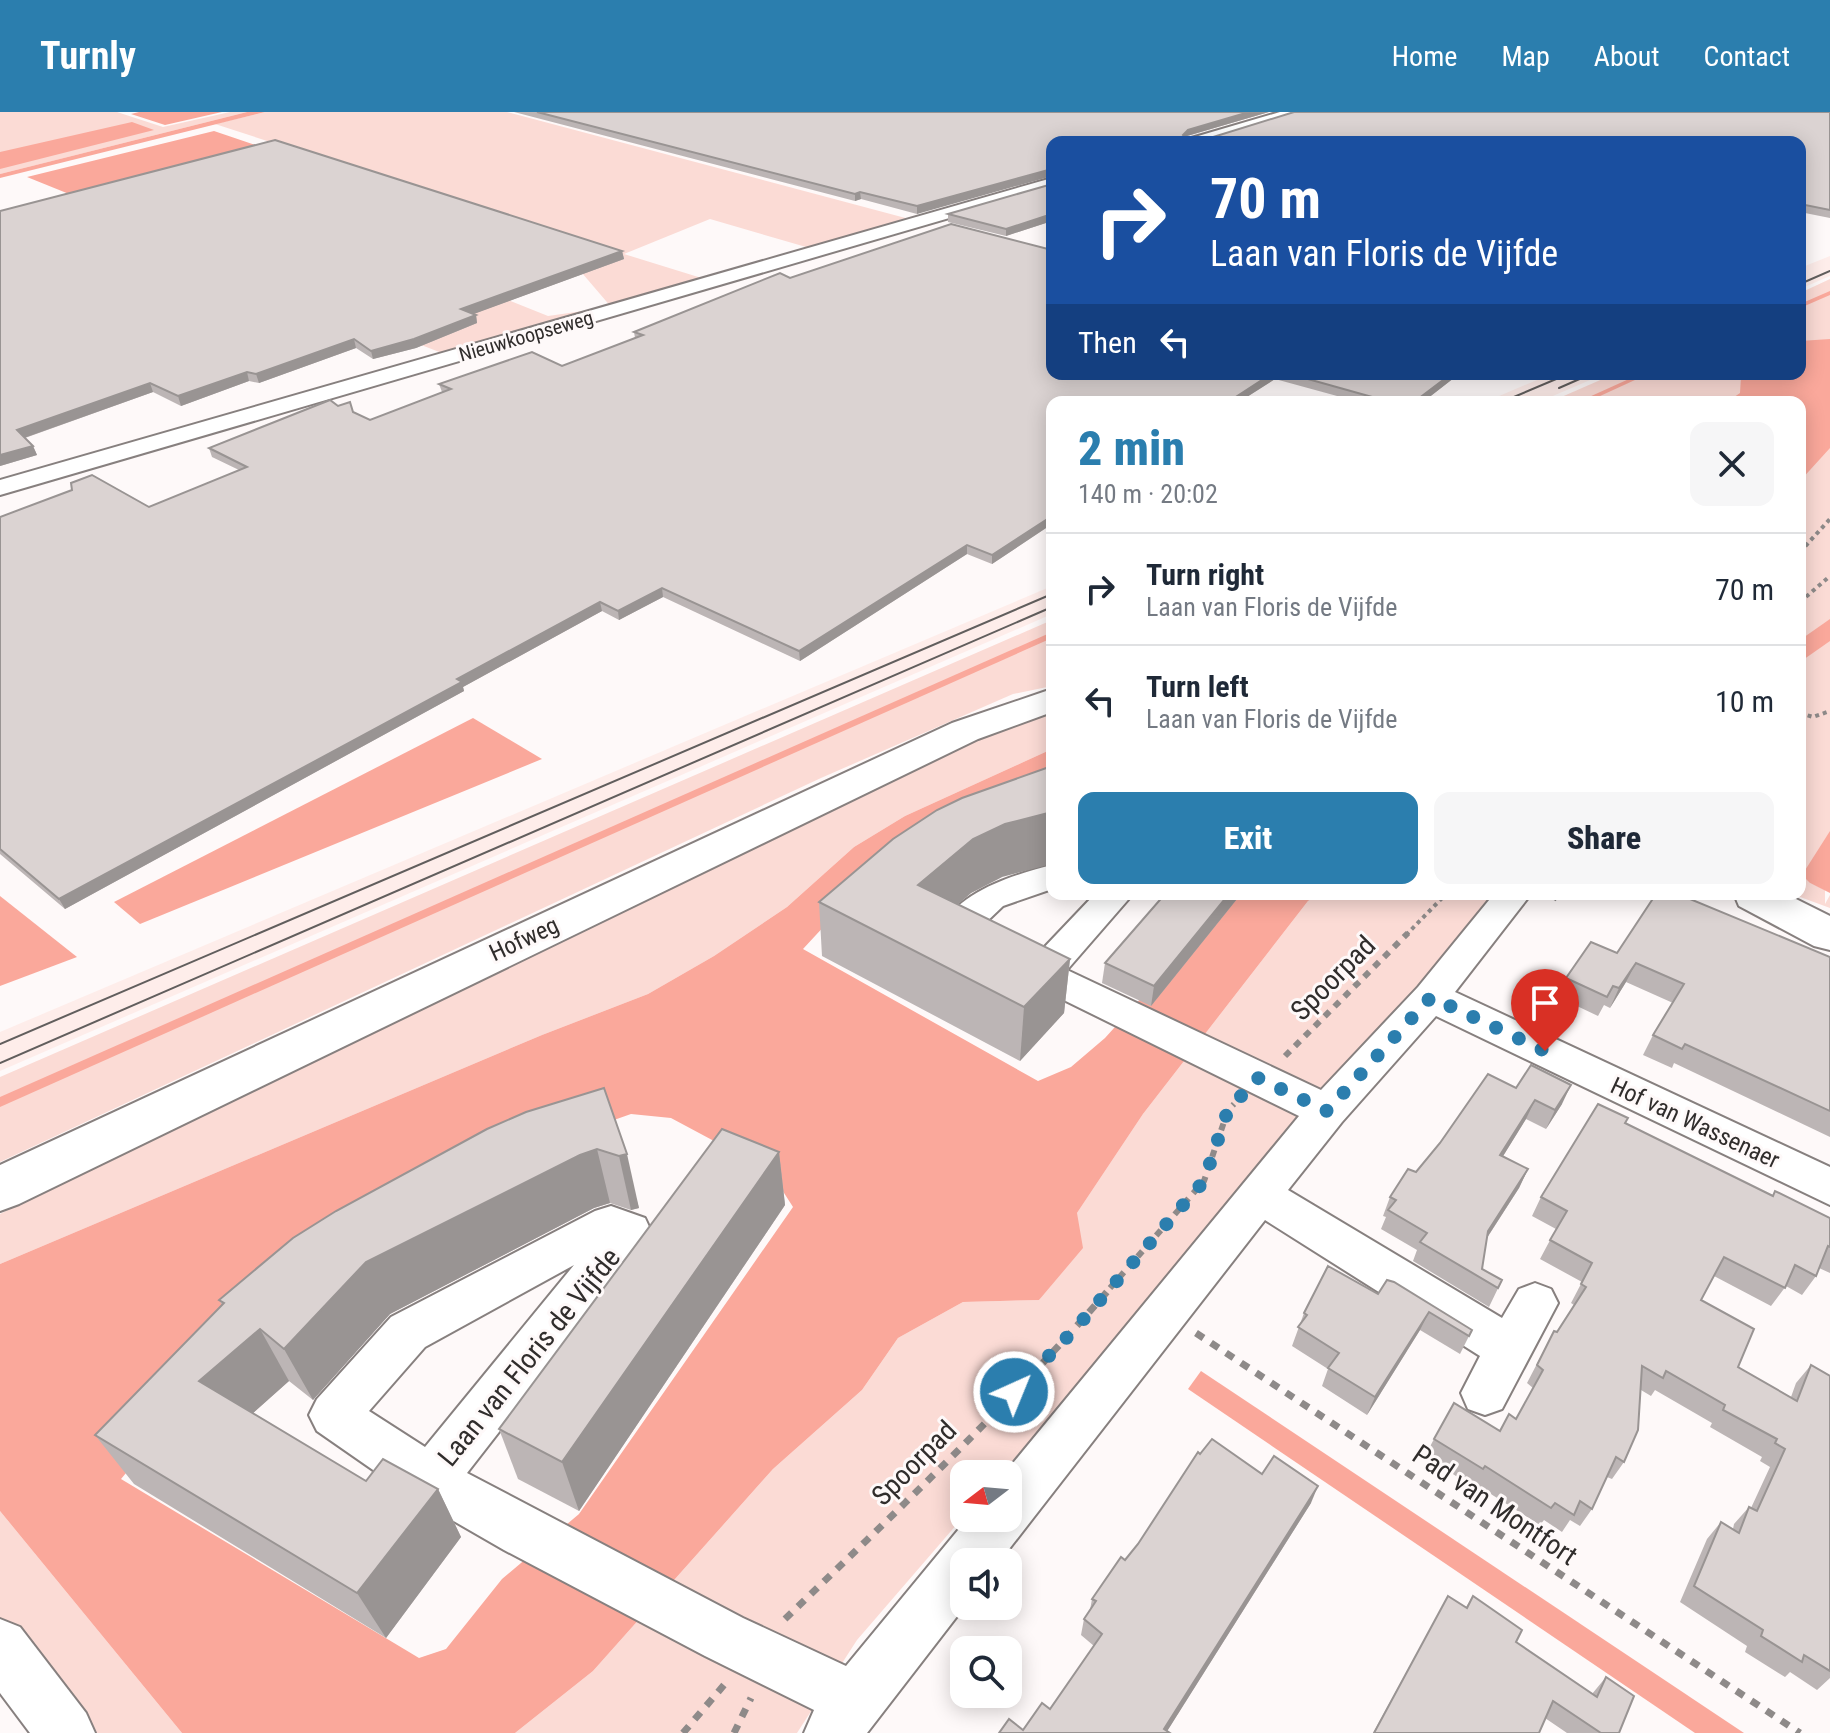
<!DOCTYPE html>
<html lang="en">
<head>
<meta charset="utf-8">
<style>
  body { margin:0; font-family:"Roboto Condensed",sans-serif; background:#f6f6f7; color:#1f2937; height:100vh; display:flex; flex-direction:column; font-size:30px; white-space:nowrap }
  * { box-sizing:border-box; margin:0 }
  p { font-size:26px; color:#747a83 }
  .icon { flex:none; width:44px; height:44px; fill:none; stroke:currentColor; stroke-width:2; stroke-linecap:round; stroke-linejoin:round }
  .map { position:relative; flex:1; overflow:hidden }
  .side { position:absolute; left:1046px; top:284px; width:760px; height:504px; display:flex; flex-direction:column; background:#fff; border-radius:16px; box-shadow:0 4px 20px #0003 }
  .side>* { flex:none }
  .top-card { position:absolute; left:1046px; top:24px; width:760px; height:244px; border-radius:16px; box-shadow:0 4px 20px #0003; background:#1a4fa0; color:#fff; overflow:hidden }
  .needle { width:52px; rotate:254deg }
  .tools { position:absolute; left:950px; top:1348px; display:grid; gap:16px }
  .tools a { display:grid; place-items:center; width:72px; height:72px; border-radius:16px; background:#fff; box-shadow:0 4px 20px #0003; font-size:40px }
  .pin { position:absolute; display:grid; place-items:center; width:68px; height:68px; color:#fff; margin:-82px -34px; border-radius:50% 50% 50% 0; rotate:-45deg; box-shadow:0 0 8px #0007 }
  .pin .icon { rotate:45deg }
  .me { position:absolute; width:88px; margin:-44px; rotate:44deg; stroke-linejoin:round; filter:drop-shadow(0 0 6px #0008) }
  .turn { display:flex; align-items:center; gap:28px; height:168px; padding:0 32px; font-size:36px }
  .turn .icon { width:104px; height:104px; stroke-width:2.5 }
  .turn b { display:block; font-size:56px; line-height:68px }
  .then { display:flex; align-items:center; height:76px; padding:0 32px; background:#0003; gap:16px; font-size:30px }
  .round { display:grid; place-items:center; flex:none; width:84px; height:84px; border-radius:16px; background:#f6f6f7 }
  .summary { display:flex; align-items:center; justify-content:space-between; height:136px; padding:0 32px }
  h1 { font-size:48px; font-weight:800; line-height:60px; color:#2b7eae }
  .action { display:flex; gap:16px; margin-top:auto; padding:16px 32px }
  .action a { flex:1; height:92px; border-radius:16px; background:#2b7eae; color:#fff; font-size:32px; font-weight:800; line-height:92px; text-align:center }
  .action a+a { background:#f6f6f7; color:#1f2937 }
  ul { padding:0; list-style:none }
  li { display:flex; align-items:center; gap:24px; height:112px; padding:0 32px; border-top:2px solid #e0e1e3 }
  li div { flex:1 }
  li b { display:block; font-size:30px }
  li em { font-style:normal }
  header { display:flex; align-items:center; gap:48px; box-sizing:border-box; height:112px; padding:0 40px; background:#2b7eae; color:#fff }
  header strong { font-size:38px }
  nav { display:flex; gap:44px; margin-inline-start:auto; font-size:28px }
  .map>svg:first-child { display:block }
  .built { fill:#feedea }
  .green { fill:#fbdbd5 }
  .water { fill:#faa89b; fill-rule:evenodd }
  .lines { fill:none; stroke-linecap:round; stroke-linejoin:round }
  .stream { fill:#faa89b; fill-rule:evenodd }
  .street-casing { stroke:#87807f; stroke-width:4 }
  .secondary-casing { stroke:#87807f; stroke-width:4 }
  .path-far2 { stroke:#8e8a89; stroke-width:4; stroke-dasharray:4 4; stroke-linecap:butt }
  .path-far1 { stroke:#8e8a89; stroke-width:6; stroke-dasharray:7 7; stroke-linecap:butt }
  .path { stroke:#8e8a89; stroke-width:7; stroke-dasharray:9 9; stroke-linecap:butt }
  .street { fill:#fff; fill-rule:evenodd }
  .secondary { fill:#fff; fill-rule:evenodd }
  .tram { stroke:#615e5d; stroke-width:2 }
  .wall { fill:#bcb5b5 }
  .shaded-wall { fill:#999493 }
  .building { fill:#dbd3d2; stroke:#999493; stroke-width:2 }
  .route { stroke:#2b7eae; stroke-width:14; stroke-dasharray:0 25.2 }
  .labels { text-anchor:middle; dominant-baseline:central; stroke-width:6; stroke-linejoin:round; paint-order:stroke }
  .far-street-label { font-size:20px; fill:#302d2c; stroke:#fef9f9 }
  .street-label { font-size:24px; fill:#302d2c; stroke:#fef9f9 }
  .near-street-label { font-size:28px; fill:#302d2c; stroke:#fef9f9 }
</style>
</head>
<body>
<header>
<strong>Turnly</strong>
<nav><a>Home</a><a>Map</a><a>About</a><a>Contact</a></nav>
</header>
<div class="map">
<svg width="1830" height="1621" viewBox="0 0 1830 1621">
  <rect width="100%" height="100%" fill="#fef9f9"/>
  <g class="built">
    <path d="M1830,144v20l-30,13v-21z"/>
    <path d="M1551,262h53l-65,28h-54z"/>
    <path d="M1052,474v28l-1052,457v-39z"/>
  </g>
  <g class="green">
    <path d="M0,0h117l46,15 67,-15h17l-247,62z"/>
    <path d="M265,0h242l406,108 -100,29 -103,-30 -86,35 84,26 -96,28 -36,-42 -158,-76 -203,-66z"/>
    <path d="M1830,167v595l-20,9 15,7v14l5,-9v13l-38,-14h8v-492h-250l64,-28h186v-81z"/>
    <path d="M488,180l60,24 35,-5 6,3 -142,41 -67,-26z"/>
    <path d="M1052,508v66l-39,8 -192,84 -821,384v-85z"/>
    <path d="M1052,602v35l-147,67 -51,31 -67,60 -73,49 -66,38 -106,41 -542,229v-50l153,-79 463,-219 346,-172z"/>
    <path d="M1319,782h183l-501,580h-37v42l-107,124 -60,93h-282l78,-62 180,-202 89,-79 36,-52 65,-36 76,-2 38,-87 66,-99 165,-213z"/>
    <path d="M0,1399l182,222h-93l-89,-114z"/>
  </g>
  <g class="water">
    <path d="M139,0h83l-57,13 -34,-11z"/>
    <path d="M247,0h18l-265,66v-4z"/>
    <path d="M132,10l22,8 -154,39v-17z"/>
    <path d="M214,19l47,16 -187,49 -47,-19z"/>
    <path d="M1830,227v109l-30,33v-79h-73l13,-9 1,-16 -7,-3h66v-33z"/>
    <path d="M1830,507v22l-30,21v-22z"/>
    <path d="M473,606l69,41 -402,165 -26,-22z"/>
    <path d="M1052,637v43l-187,90 -62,67 235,132 33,-14 34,-29 130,-144h84l-11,7 -165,213 -66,99 6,35 -44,52 -76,2 -65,36 -36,52 -89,79 -180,202 -78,62h-333l-182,-222v-247l542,-229 106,-41 66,-38 73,-49 67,-60 51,-31zM631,1002l40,4 99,53 23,36 -214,307 -77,65 -56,70 -27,9 -298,-179 132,-158 244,-160z"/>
    <path d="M1830,719v62l-20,-10 -8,-8z"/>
    <path d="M0,784l77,61 -77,29z"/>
    <path d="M1201,1259l543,362h-49l-507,-344z"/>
  </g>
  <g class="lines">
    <g class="stream">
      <path d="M1830,179v4l-30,13v-4z"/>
      <path d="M1640,262h8l-61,28h-9z"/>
      <path d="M1052,520v6l-1052,469v-10z"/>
    </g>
    <g class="street-casing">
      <g id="street">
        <path d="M1280,0h23l-94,30h-24l3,-3z"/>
        <path d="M1052,66v10l-1052,307v-15z"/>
        <path d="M1052,753v24l-49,17 -23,22 9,5 5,9 -5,9c-19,5 -42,-2 -52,-20 24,-40 72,-55 115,-66z"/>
        <path d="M1095,782h38l-66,76 254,120 97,-103 76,-93h37l-76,98 375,175v38l-394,-189 -94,106 -54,68 214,128 17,-29 16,-6 16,6 7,14 -56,106 -17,6 -17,-6 -7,-16 19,-37 -215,-136 -266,342h-35l1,44 -98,127h-63l10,-23 -109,-54 -201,-106 -92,-53 -95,-66 -8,-16 8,-16 74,-82 204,-106 16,-5 34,12 6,13 -6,13 -178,229 276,145 103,48 122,-148h40v-44h-4l295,-358 -290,-143 -6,-9 6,-9 13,-4 15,4zM574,1153l-149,182 -56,-36 56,-64z"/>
        <path d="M0,1507l20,8 66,86 9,20h-65l-30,-40z"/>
      </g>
    </g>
    <g class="secondary-casing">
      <g id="secondary">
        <path d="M1052,577v23l-74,27 -959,465 -19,7v-46l952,-442z"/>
        <path d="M1734,782h52l44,22v34l-16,-4 -75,-40z"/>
      </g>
    </g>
    <g class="path-far2">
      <path d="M1800,440l30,-33"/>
      <path d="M1800,490l30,-26"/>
      <path d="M1800,601l13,4 17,-6"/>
      <path d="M1546,782l12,6 4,-6"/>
      <path d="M1406,823l40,-41"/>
    </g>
    <g class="path-far1">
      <path d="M1285,944l123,-123"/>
      <path d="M1110,1176l94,-107 24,-71 6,-6"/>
    </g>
    <g class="path">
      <path d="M1196,1221l604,400"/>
      <path d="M785,1507c112,-108 225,-215 327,-333"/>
      <path d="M683,1621l41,-48"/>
      <path d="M734,1621l17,-35"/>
    </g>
    <use href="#street" class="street"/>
    <use href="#secondary" class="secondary"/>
    <g class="tram">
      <path d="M1800,172l30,-13"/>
      <path d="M1559,276l32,-14"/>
      <path d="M1502,290l66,-28"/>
      <path d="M0,932l1052,-450"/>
      <path d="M0,951l1052,-456"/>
    </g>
  </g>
  <g class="wall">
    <path d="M514,0h755l-82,24 -2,2h25l620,-26v106l-30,-6v-70h-748l-135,72 -56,-15 -6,2z"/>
    <path d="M1052,72v37l-46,15 -58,-14v-8z"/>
    <path d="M0,99l622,40 2,8 -151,55 3,1 1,8 -61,25 -43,11 -17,-11 -97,35 -10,-2 -68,25 -28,-14 -128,46 8,8 4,9 -37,11z"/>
    <path d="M790,166l262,96h407l-36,28h-64l-84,-23 -36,23h-187v122l-60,40 -25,-10 -167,107 -137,-64 -44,23 -17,-9 -139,76 1,4 -399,218 -65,-55v-337l149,-10 90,-37 -27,-13 -3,-9 129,-42 32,14 72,-28 -3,-8 123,-18 73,-28 -1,-6z"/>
    <path d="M1002,765l-31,16 -13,11 112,55 -6,54 -44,48 -198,-105 -3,-54z"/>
    <path d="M1241,782l-90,112 -49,-23 3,-20z"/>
    <path d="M1617,841l213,4v180l-156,-74 -2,5 -29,-13 10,-20 20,-32 -47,-21 -16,26 -6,-3 -6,11 -40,-19 8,-19z"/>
    <path d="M604,976l35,120 -8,2 -21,-7 -16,5 -204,106 -77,86 -24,-19 -36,32 113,68 72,8 23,48 -75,101 -252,-154 -39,-49 127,-130 -3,-5z"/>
    <path d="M1516,976l46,16 -16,25 -20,-10 -23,37 25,13 -9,19 -32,50 -5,31 20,11 -13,27 -76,-46 4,-11 -36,-21 5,-12 -3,-1 7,-19 26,-25z"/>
    <path d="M1625,1011l147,73 3,-5 55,27v55l-11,-5 -3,8 -14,19 -16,-9 -15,20 -57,-30 -13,24 37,67 53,30 5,-14 15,-18 19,11v302l-13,12 -27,-18 -5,5 -40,-25 2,-6 -67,-44 27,-63 14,-17 12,7 1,-5 15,-17 2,1 19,-41 -10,-6 2,-4 -52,-30 2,-4 -57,-33 -4,6 -10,-6 -17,72 -12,17 -5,-2 -15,32 -12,17 -10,-6 -8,12 -18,-12 -4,5 -65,-41 -2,3 -48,-31 9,-17 66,-8 16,-12 17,-31 -6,-5 27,-52 3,1 17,-27 -3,-2 11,-21 -42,-23 16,-30 -24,-13 9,-19z"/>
    <path d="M779,1040l6,53 -206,306 -61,-32 -19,-50z"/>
    <path d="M1387,1168l85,50 -12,24 -40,-24 -53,85 -45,-29 6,-17 -36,-23 12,-33 74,-19z"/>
    <path d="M1200,1342l62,20 49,29 -144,228 -144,-1 27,-21 44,-63 -13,-11 3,-16 6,-9 2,-11 46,-55z"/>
    <path d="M1448,1484l18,11 7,-11 43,46 76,52 14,-17 13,56h-52l-22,-15 -6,15h-166z"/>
  </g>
  <g class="shaded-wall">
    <path d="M1249,0h20l-82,24 -5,6 1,-7 5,-5z"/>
    <path d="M1052,57v7l-135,38v-8z"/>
    <path d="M860,80l1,7 -6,2v-7z"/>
    <path d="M1052,102v7l-46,15v-7z"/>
    <path d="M622,139l2,8 -161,59 -2,-9z"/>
    <path d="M476,203l1,8 -61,25 -43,11 -2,-8z"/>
    <path d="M354,227l2,9 -97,35 -3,-9z"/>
    <path d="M247,260l2,9 -68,25 -3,-10z"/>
    <path d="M1271,262h5l-1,5 -36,23h-11z"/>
    <path d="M1451,262h8l-36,28h-9z"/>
    <path d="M150,271l3,9 -132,47 -4,-9z"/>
    <path d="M33,334l4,9 -37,11v-11z"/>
    <path d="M1052,404v8l-60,40v-9z"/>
    <path d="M967,433v9l-167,107 -1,-10z"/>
    <path d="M662,476l1,9 -44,23 -1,-9z"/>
    <path d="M600,490l2,9 -139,76 1,4 -399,218 -6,-10 398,-220z"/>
    <path d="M1052,700v52l-50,13 -31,16 -53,46v-54l55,-46 32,-15z"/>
    <path d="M1229,782h12l-90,112 3,-20z"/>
    <path d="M1070,847l-6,54 -44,48 4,-54z"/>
    <path d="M1636,851l-10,19 -16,26 9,-20z"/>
    <path d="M1571,973l-9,19 -16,25 9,-19z"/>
    <path d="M1535,988l-9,19 -34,55 8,-19z"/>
    <path d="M597,1037l13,54 -16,5 -204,106 -77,86 -29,-51 82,-87 214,-107z"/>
    <path d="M779,1040l6,53 -206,306 -17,-49z"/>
    <path d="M627,1042l12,54 -8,2 -12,-54z"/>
    <path d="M1528,1057l-9,19 -40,62 9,-19z"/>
    <path d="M1429,1200l-9,18 -53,85 8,-18z"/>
    <path d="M260,1217l29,52 -57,51 -33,-51z"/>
    <path d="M1318,1374l-7,17 -145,230 -2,-4z"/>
    <path d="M438,1377l23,48 -75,101 -29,-45z"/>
  </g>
  <g class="building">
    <path d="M537,0h712l-61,18 -5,5 3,3h24l84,-26h536v98l-30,-6v-62h-748v27l-135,37 -57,-14 -5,2z"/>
    <path d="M275,28l347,111 -161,58 15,6 -62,24 -43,12 -17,-12 -98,35 -9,-2 -69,24 -28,-13 -133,47 16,16 -33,9v-244z"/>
    <path d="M1052,72v30l-46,15 -58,-15z"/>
    <path d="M951,112l101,26v124h219l-43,28h-176v114l-60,39 -25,-10 -168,106 -137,-63 -44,23 -18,-9 -143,77 5,3 -403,217 -59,-50v-332l72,-27 -1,-7 21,-8 57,32 98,-40 -38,-19 121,-48 8,6 12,-4 3,10 17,8 81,-31 -12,-5 93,-32 30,14 81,-31 -9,-3 146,-59 10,5z"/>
    <path d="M1290,262h161l-37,28h-24z"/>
    <path d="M1052,654v46l-47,12 -32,15 -55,46 152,74 -46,48 -205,-105 74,-63 44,-29 25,-12z"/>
    <path d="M1165,782h64l-75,92 -49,-23z"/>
    <path d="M1656,782h22l152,63v154l-145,-67 -3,5 -29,-14 31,-51 -48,-21 -17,25 -6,-2 -6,11 -41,-19 25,-36 26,11z"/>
    <path d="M1531,953l40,20 -16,25 -20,-10 -35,55 28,14 -40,62 -6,38 20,11 -4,8 -78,-46 7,-9 -39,-23 8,-10 -6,-3 18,-28 8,3 24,-29 48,-69 28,14z"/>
    <path d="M604,976l23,66 -8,2 -22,-7 -17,6 -214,107 -82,87 -24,-20 -61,52 167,100 17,-22 55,30 -81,104 -262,-158 129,-132 -5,-3 74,-62 43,-27 151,-82 39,-17z"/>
    <path d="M1598,992l30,14 -3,5 148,73 2,-5 55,27v29l-2,-1 -12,30 -21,-11 -10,23 -61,-31 -23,43 53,29 -16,38 59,34 14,-36 19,11v295l-26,-16 -2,7 -41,-26 2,-6 -69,-44 27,-64 18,11 10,-26 8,4 28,-62 -10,-6 2,-4 -54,-29 2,-5 -59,-34 -3,7 -21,-12 -4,64 -14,32 -8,-5 -24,52 -12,-8 -6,14 -19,-12 -4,5 -66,-42 -2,3 -49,-30 20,-36 46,28 9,-17 7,5 27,-49 -6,-5 17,-34 3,1 29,-45 -5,-3 11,-21 -42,-23 17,-29 -26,-14z"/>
    <path d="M722,1017l57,23 -217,310 -63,-33z"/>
    <path d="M1328,1154l50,28 9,-14 7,2 78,48 -3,6 -40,-24 -54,85 -47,-29 11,-15 -41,-26 9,-12 -3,-2z"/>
    <path d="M1212,1327l50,35 12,-18 44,30 -154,243 6,4h-171l10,-14 14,11 19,-27 8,6 52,-75 -18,-15 12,-18 -4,-2 29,-42 4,3 13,-16 60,-92 2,2z"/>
    <path d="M1448,1484l19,12 6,-12 49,34 -6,12 81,55 9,-20 28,19 -15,37h-18l-48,-32 -14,32h-165z"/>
  </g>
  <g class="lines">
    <path class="route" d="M1014,1280l61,-63 129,-148 24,-71 30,-32 69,33 104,-114 114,54"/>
  </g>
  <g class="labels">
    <g class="far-street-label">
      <text transform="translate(526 224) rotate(-16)">Nieuwkoopseweg</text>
    </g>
    <g class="street-label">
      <text transform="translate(524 827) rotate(-25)">Hofweg</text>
      <text transform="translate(1695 1011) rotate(25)">Hof van Wassenaer</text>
    </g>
    <g class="near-street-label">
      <text transform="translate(1333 866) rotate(-45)">Spoorpad</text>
      <text transform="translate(529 1245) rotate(-51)">Laan van Floris de Vijfde</text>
      <text transform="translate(914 1351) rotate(-45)">Spoorpad</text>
      <text transform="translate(1495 1393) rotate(34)">Pad van Montfort</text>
    </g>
  </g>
</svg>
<div class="tools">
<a><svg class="needle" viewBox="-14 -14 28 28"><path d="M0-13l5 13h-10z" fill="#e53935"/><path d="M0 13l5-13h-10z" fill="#747a83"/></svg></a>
<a><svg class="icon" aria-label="sound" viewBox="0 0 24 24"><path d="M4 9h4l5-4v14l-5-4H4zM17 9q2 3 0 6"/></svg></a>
<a><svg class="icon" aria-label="search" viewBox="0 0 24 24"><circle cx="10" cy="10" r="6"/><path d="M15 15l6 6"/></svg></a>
</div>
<div class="pin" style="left:1545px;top:939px;background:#d93025"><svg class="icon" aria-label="arrive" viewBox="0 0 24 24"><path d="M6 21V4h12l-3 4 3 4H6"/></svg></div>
<svg class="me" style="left:1014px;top:1280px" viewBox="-20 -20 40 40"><circle r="17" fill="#2b7eae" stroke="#fff" stroke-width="3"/><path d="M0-11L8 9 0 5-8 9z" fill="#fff"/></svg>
<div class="top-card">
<div class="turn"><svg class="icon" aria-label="right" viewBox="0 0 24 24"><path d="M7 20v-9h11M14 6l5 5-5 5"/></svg><div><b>70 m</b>Laan van Floris de Vijfde</div></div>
<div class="then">Then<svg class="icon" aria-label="left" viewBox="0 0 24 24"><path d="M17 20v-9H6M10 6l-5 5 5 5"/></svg></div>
</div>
<section class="side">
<div class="summary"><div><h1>2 min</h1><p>140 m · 20:02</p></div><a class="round"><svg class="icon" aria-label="close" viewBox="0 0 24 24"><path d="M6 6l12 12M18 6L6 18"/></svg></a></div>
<ul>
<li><svg class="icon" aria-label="right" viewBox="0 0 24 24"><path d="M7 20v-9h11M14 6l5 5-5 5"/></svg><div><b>Turn right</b><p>Laan van Floris de Vijfde</p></div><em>70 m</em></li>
<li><svg class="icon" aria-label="left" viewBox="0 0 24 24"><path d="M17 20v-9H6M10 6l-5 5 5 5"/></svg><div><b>Turn left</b><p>Laan van Floris de Vijfde</p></div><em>10 m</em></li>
</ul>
<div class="action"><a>Exit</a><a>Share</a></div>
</section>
</div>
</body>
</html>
